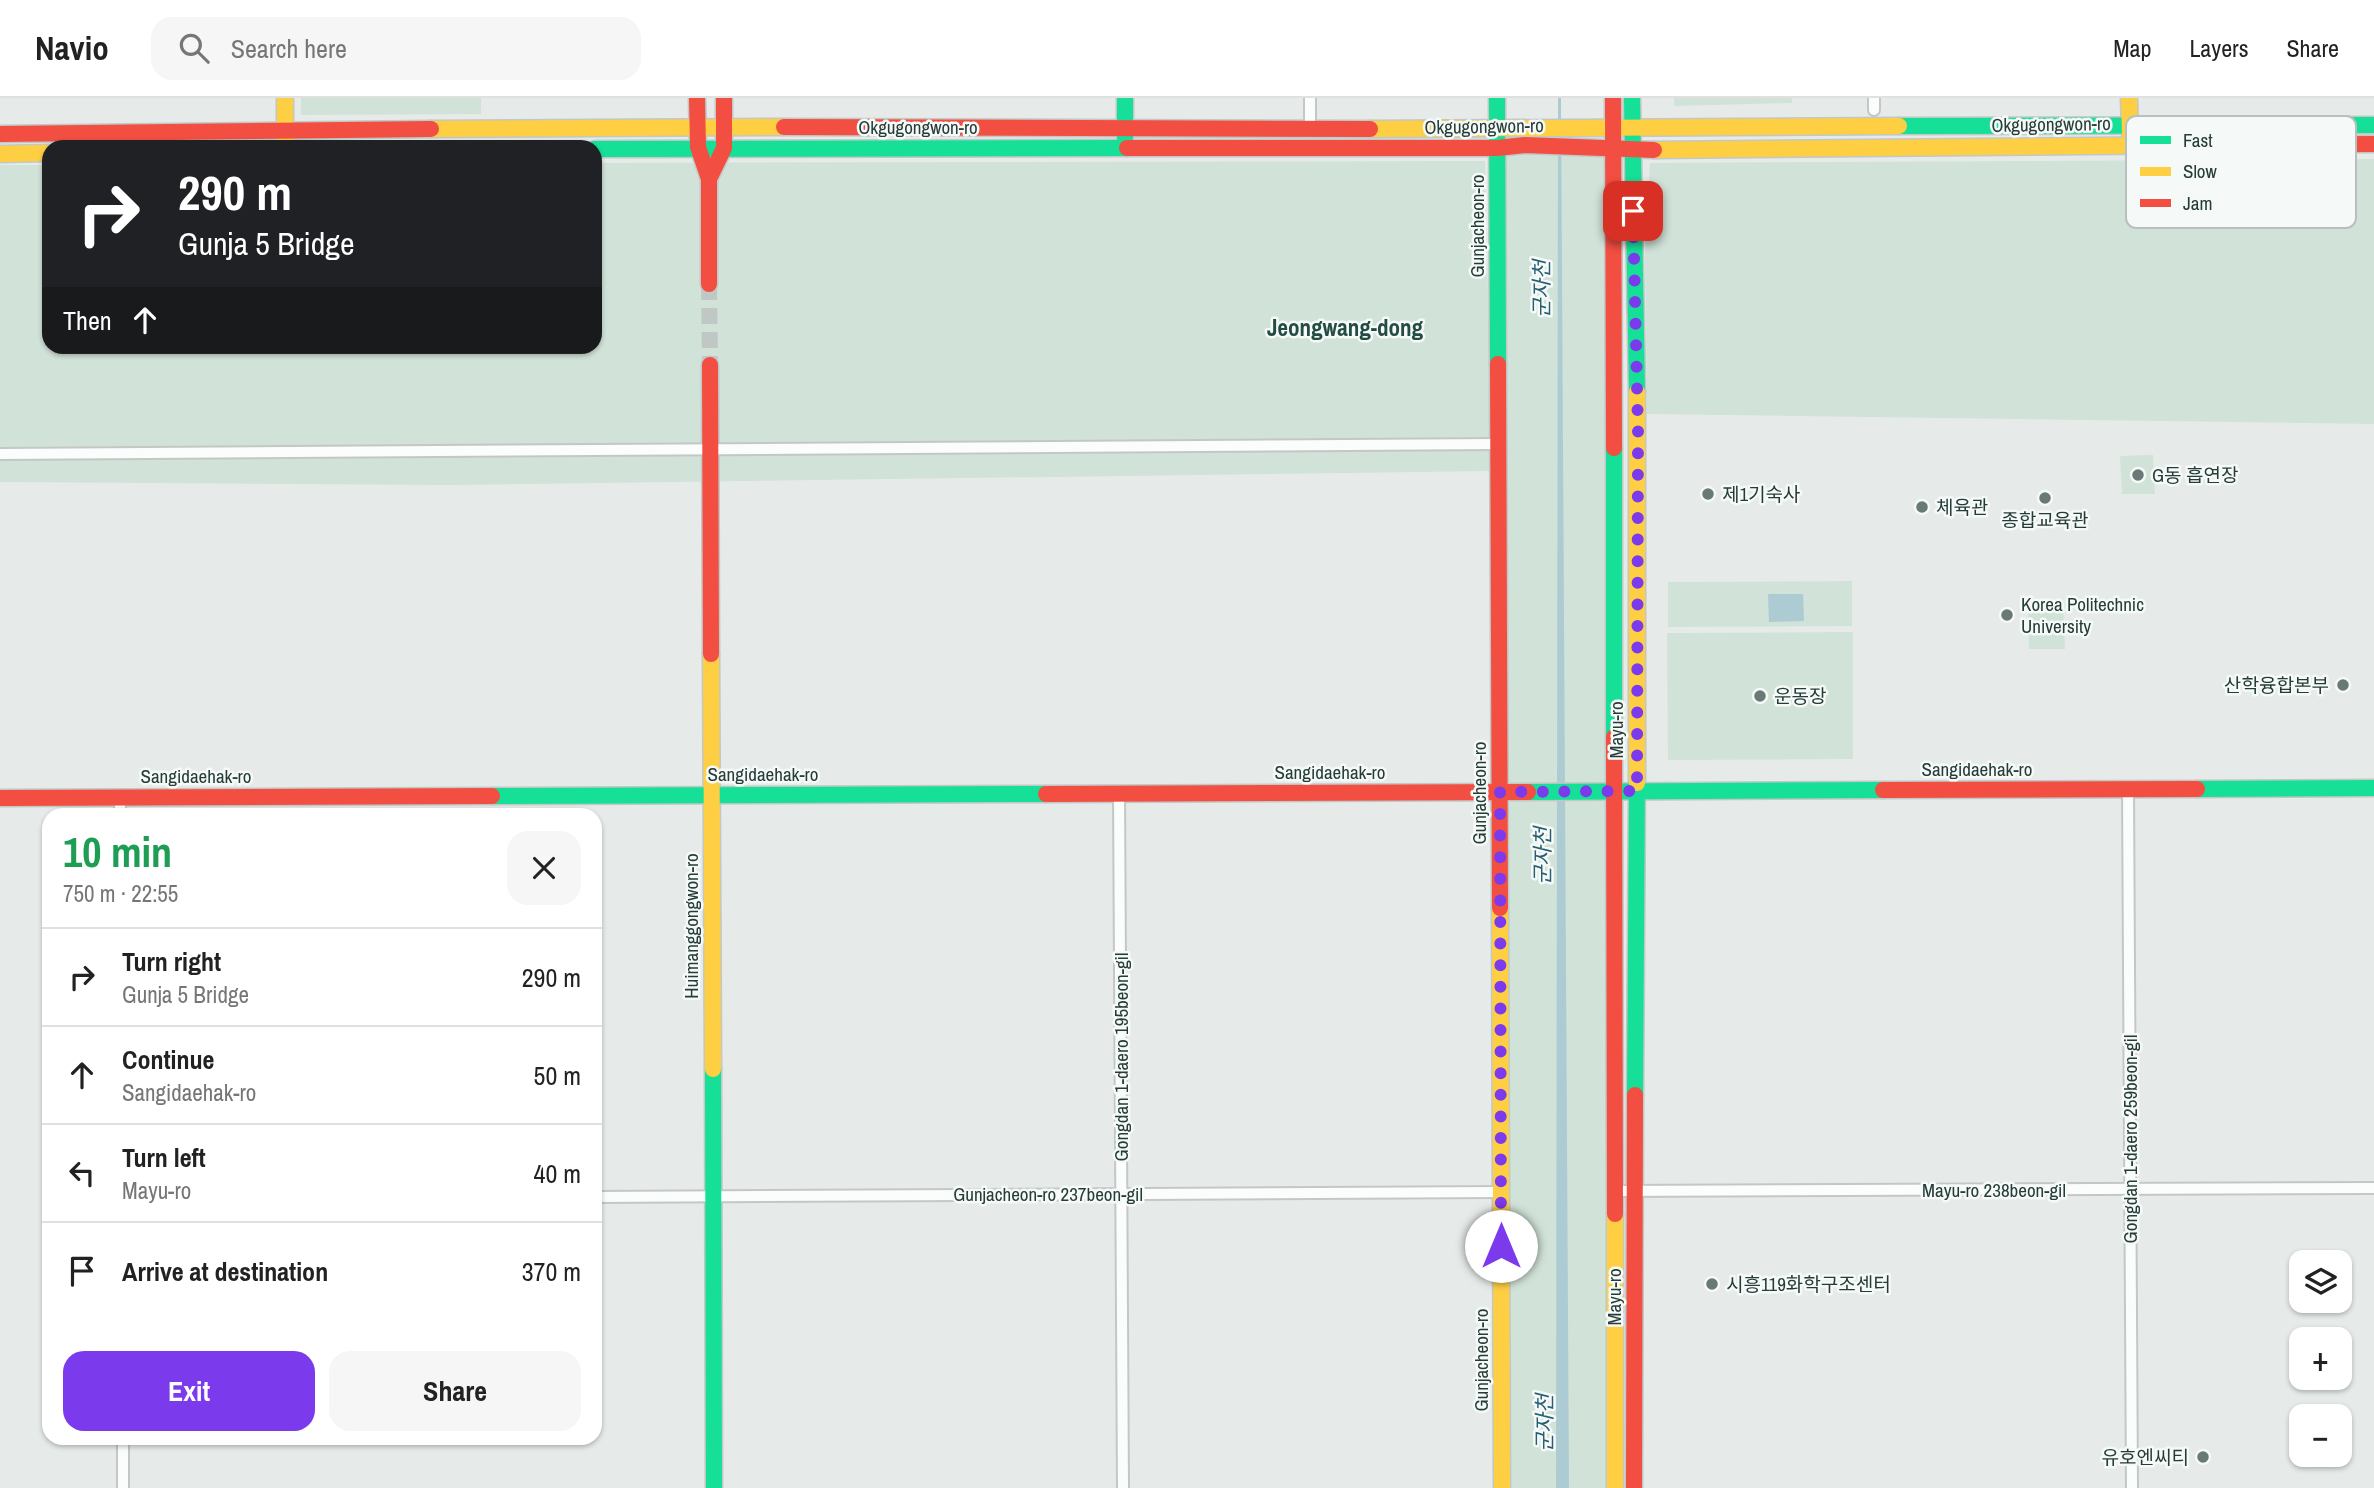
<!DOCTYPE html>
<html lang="en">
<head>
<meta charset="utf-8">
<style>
  body { margin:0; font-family:"Archivo Narrow","Noto Sans KR",sans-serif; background:#f6f6f6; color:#222; height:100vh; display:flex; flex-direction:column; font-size:26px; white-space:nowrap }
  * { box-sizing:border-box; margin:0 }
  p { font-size:23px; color:#767676 }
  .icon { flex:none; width:38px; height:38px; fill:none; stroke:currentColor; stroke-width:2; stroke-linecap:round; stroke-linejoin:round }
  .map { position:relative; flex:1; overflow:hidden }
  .details { position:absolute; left:42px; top:710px; width:560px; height:637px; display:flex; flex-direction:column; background:#fff; border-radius:21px; box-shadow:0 2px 5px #0004 }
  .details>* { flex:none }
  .top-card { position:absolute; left:42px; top:42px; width:560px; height:214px; border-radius:21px; box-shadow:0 2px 5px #0004; background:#202124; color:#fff; overflow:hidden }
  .controls { position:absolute; left:2289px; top:1152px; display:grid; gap:14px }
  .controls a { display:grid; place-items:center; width:63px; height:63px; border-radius:14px; background:#fff; box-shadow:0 2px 5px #0004; font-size:35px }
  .pin { position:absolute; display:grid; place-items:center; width:60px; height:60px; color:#fff; margin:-30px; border-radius:14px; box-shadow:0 4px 10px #0006 }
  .me { position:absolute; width:77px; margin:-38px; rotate:0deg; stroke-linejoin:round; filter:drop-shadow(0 0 5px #0008) }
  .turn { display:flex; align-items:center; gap:24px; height:147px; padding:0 21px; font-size:32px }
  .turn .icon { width:91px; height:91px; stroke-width:2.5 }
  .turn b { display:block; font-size:49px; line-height:60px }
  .then { display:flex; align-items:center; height:66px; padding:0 21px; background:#0003; gap:14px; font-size:26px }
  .round { display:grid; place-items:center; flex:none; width:74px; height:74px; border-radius:21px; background:#f6f6f6 }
  .head { display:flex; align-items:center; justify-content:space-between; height:119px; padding:0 21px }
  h1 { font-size:42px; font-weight:700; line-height:52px; color:#1e9e55 }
  .action { display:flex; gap:14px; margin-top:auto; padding:14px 21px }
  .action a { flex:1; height:80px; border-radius:21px; background:#7c3aed; color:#fff; font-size:28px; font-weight:700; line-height:80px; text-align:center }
  .action a+a { background:#f6f6f6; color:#222 }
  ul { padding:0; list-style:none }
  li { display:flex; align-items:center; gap:21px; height:98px; padding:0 21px; border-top:2px solid #e0e0e0 }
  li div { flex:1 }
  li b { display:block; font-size:26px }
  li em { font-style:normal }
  header { display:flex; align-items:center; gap:42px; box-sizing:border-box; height:98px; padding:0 35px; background:#fff; border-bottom:2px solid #e0e0e0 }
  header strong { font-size:33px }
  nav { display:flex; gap:38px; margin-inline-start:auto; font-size:24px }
  .search { width:490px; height:63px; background:#f6f6f6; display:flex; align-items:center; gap:18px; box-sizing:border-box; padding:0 24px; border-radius:21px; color:#767676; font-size:26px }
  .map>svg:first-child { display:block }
  .green { fill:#d1e2d8 }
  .water { fill:#adcbd3 }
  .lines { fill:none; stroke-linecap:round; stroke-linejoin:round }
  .secondary-tunnel { stroke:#c0c8c6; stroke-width:16; stroke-dasharray:16 8; stroke-linecap:butt }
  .street-casing { stroke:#c3c8c6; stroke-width:14 }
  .fast-casing { stroke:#c2c8c6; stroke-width:19 }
  .slow-casing { stroke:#c2c8c6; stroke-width:19 }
  .jam-casing { stroke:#c2c8c6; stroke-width:19 }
  .street { stroke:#fbfcfc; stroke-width:10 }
  .fast { stroke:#16e098; stroke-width:16 }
  .slow { stroke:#ffcf43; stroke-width:16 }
  .jam { stroke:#f24e42; stroke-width:16 }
  .route { stroke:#7c3aed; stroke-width:12; stroke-dasharray:0 21.6 }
  .poi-dot { fill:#697976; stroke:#f5f9f7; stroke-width:2.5 }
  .labels { text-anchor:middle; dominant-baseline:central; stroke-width:5; stroke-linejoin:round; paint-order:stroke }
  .street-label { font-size:19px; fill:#263c38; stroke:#f5f9f7 }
  .poi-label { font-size:19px; fill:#263c38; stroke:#f5f9f7; text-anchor:start }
  .water-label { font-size:21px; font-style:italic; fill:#275e71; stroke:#f5f9f7 }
  .quarter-label { font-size:23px; font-weight:bold; fill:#244c45; stroke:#f5f9f7 }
  .key { fill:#f5f9f7; stroke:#b7c0be; stroke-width:2 }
  .key-label { font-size:19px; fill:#263c38 }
</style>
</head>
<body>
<header>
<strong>Navio</strong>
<div class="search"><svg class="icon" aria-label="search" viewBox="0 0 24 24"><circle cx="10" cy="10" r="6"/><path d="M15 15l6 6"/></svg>Search here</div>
<nav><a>Map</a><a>Layers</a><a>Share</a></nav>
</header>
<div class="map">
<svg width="2374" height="1390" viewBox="0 0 2374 1390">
  <rect width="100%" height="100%" fill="#e6ebe9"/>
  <g class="green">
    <path d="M301,0h180v16l-180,1z"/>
    <path d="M1674,0h118v5l-118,3z"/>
    <path d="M1497,50l115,2 4,1338h-114z"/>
    <path d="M2374,61v265l-727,-10 -2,-157 5,-94z"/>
    <path d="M1485,63l7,310 -1042,14 -450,-3v-317h49v181h546v-183z"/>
    <path d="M2153,357l2,39h-33l-2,-38z"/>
    <path d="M1852,483v45l-184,1v-45z"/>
    <path d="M2063,506l2,45h-36l-1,-43z"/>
    <path d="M1853,534v127l-185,1 -1,-127z"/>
  </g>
  <g class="water">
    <path d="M1558,0h3l8,1390h-13z"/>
    <path d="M1768,496h35l1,27 -35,1z"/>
  </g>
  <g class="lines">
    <path class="secondary-tunnel" d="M709,186l1,81"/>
    <g class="street-casing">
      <g id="street">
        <path d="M1310,0v31"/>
        <path d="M1874,0v12"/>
        <path d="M0,356l1499,-10"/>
        <path d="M2128,691l4,699"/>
        <path d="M1119,695l4,695"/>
        <path d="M120,700v18"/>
        <path d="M1615,1093l759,-3"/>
        <path d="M595,1099l906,-5"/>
        <path d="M123,1340v50"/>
      </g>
    </g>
    <g class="fast-casing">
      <g id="fast">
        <path d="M1125,0v40"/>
        <path d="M1497,0l1,266"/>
        <path d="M1632,0l5,294"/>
        <path d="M1899,28l475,-1"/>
        <path d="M595,51l532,-1"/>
        <path d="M1614,350v289"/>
        <path d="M2197,691l177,-1"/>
        <path d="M1528,694l355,-2"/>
        <path d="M492,698l554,-2"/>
        <path d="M713,971l1,419"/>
        <path d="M1635,997l2,-312"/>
      </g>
    </g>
    <g class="slow-casing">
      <g id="slow">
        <path d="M285,0v49"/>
        <path d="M2129,0l1,36"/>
        <path d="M431,31l353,-2"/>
        <path d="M1370,31l529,-3"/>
        <path d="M1654,52l548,-5"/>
        <path d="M0,56l49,-1"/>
        <path d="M711,556l2,415"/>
        <path d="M1637,685v-391"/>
        <path d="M1500,810l2,580"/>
        <path d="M1615,1116v274"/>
      </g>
    </g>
    <g class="jam-casing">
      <g id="jam">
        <path d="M697,0l1,49 11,32v105"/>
        <path d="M1613,0l1,350"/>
        <path d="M784,29l586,2"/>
        <path d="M0,36l431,-5"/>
        <path d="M2202,47l172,-1"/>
        <path d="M1127,50h370l28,-3 129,5"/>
        <path d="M709,81l15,-31v-50"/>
        <path d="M1498,266l2,544"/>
        <path d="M710,267l1,289"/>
        <path d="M1614,639l1,477"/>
        <path d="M1883,692l314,-1"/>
        <path d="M1046,696l482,-2"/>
        <path d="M0,700l492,-2"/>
        <path d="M1634,1390l1,-393"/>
      </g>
    </g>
    <use href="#street" class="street"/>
    <use href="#fast" class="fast"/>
    <use href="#slow" class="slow"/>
    <use href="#jam" class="jam"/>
  </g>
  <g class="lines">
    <path class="route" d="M1501,1148l-1,-454 137,-1 1,-360 -5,-220"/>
  </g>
  <g class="poi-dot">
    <circle cx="2138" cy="377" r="7"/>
    <circle cx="1708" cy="396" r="7"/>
    <circle cx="2045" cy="400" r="7"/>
    <circle cx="1922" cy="409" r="7"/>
    <circle cx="2007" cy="517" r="7"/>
    <circle cx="2343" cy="587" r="7"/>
    <circle cx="1760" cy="598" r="7"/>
    <circle cx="1712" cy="1186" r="7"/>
    <circle cx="2203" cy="1359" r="7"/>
  </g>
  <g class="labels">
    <g class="street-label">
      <text transform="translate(2051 26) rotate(-1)">Okgugongwon-ro</text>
      <text transform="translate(1484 28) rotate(-1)">Okgugongwon-ro</text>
      <text x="918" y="29">Okgugongwon-ro</text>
      <text transform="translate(1477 128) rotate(-90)">Gunjacheon-ro</text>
      <text transform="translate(1616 632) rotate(-90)">Mayu-ro</text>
      <text x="1977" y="671">Sangidaehak-ro</text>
      <text x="1330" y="674">Sangidaehak-ro</text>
      <text x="763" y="676">Sangidaehak-ro</text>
      <text x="196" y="678">Sangidaehak-ro</text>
      <text transform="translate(1479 695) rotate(-90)">Gunjacheon-ro</text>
      <text transform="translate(691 828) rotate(-90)">Huimanggongwon-ro</text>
      <text transform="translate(1121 959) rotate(-90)">Gongdan 1-daero 195beon-gil</text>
      <text transform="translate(2130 1041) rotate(-90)">Gongdan 1-daero 259beon-gil</text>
      <text x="1994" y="1092">Mayu-ro 238beon-gil</text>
      <text x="1048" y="1096">Gunjacheon-ro 237beon-gil</text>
      <text transform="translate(1614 1199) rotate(-90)">Mayu-ro</text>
      <text transform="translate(1481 1262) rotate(-90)">Gunjacheon-ro</text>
    </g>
    <g class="poi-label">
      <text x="2152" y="377">G동 흡연장</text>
      <text x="1722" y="396">제1기숙사</text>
      <text x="1936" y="409">체육관</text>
      <text x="2045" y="422" text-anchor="middle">종합교육관</text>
      <text x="2021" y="506">Korea Politechnic<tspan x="2021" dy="22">University</tspan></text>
      <text x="2329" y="587" text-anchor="end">산학융합본부</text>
      <text x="1774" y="598">운동장</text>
      <text x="1726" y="1186">시흥119화학구조센터</text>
      <text x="2189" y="1359" text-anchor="end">유호엔씨티</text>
    </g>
    <g class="water-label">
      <text transform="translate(1541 191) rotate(-90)">군자천</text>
      <text transform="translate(1542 758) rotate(-90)">군자천</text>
      <text transform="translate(1544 1325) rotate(-90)">군자천</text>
    </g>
    <g class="quarter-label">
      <text x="1345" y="229">Jeongwang-dong</text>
    </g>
  </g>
  <rect x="2126" y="18" width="230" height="112" rx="10" class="key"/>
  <rect x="2140" y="38" width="31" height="8" fill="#16e098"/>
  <rect x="2140" y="69" width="31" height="9" fill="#ffcf43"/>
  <rect x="2140" y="101" width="31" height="8" fill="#f24e42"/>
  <g class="key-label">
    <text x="2183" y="49">Fast</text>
    <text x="2183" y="80">Slow</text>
    <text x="2183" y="112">Jam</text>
  </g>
</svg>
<div class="controls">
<a><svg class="icon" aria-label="layers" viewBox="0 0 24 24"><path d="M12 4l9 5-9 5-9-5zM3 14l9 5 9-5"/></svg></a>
<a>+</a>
<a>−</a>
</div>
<div class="pin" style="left:1633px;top:113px;background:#d93025"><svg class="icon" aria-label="arrive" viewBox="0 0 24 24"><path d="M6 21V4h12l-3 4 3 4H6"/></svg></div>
<svg class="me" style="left:1501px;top:1148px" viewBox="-20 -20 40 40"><circle r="19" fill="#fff"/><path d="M0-13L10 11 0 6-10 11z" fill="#7c3aed"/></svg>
<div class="top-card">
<div class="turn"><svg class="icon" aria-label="right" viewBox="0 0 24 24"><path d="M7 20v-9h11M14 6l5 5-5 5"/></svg><div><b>290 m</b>Gunja 5 Bridge</div></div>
<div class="then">Then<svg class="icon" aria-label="ahead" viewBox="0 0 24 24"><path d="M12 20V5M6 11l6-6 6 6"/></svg></div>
</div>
<section class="details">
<div class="head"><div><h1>10 min</h1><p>750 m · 22:55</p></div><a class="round"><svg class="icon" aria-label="close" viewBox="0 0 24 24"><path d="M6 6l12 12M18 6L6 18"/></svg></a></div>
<ul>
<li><svg class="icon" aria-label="right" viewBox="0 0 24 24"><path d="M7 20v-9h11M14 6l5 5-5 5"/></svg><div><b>Turn right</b><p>Gunja 5 Bridge</p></div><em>290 m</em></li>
<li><svg class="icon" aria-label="ahead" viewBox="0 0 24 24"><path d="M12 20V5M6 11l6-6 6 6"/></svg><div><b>Continue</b><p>Sangidaehak-ro</p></div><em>50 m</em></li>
<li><svg class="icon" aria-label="left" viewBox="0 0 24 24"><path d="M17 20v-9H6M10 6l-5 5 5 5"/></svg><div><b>Turn left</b><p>Mayu-ro</p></div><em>40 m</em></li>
<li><svg class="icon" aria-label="arrive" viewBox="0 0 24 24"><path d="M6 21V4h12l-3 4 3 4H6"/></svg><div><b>Arrive at destination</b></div><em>370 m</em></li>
</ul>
<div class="action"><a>Exit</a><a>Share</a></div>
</section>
</div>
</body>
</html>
